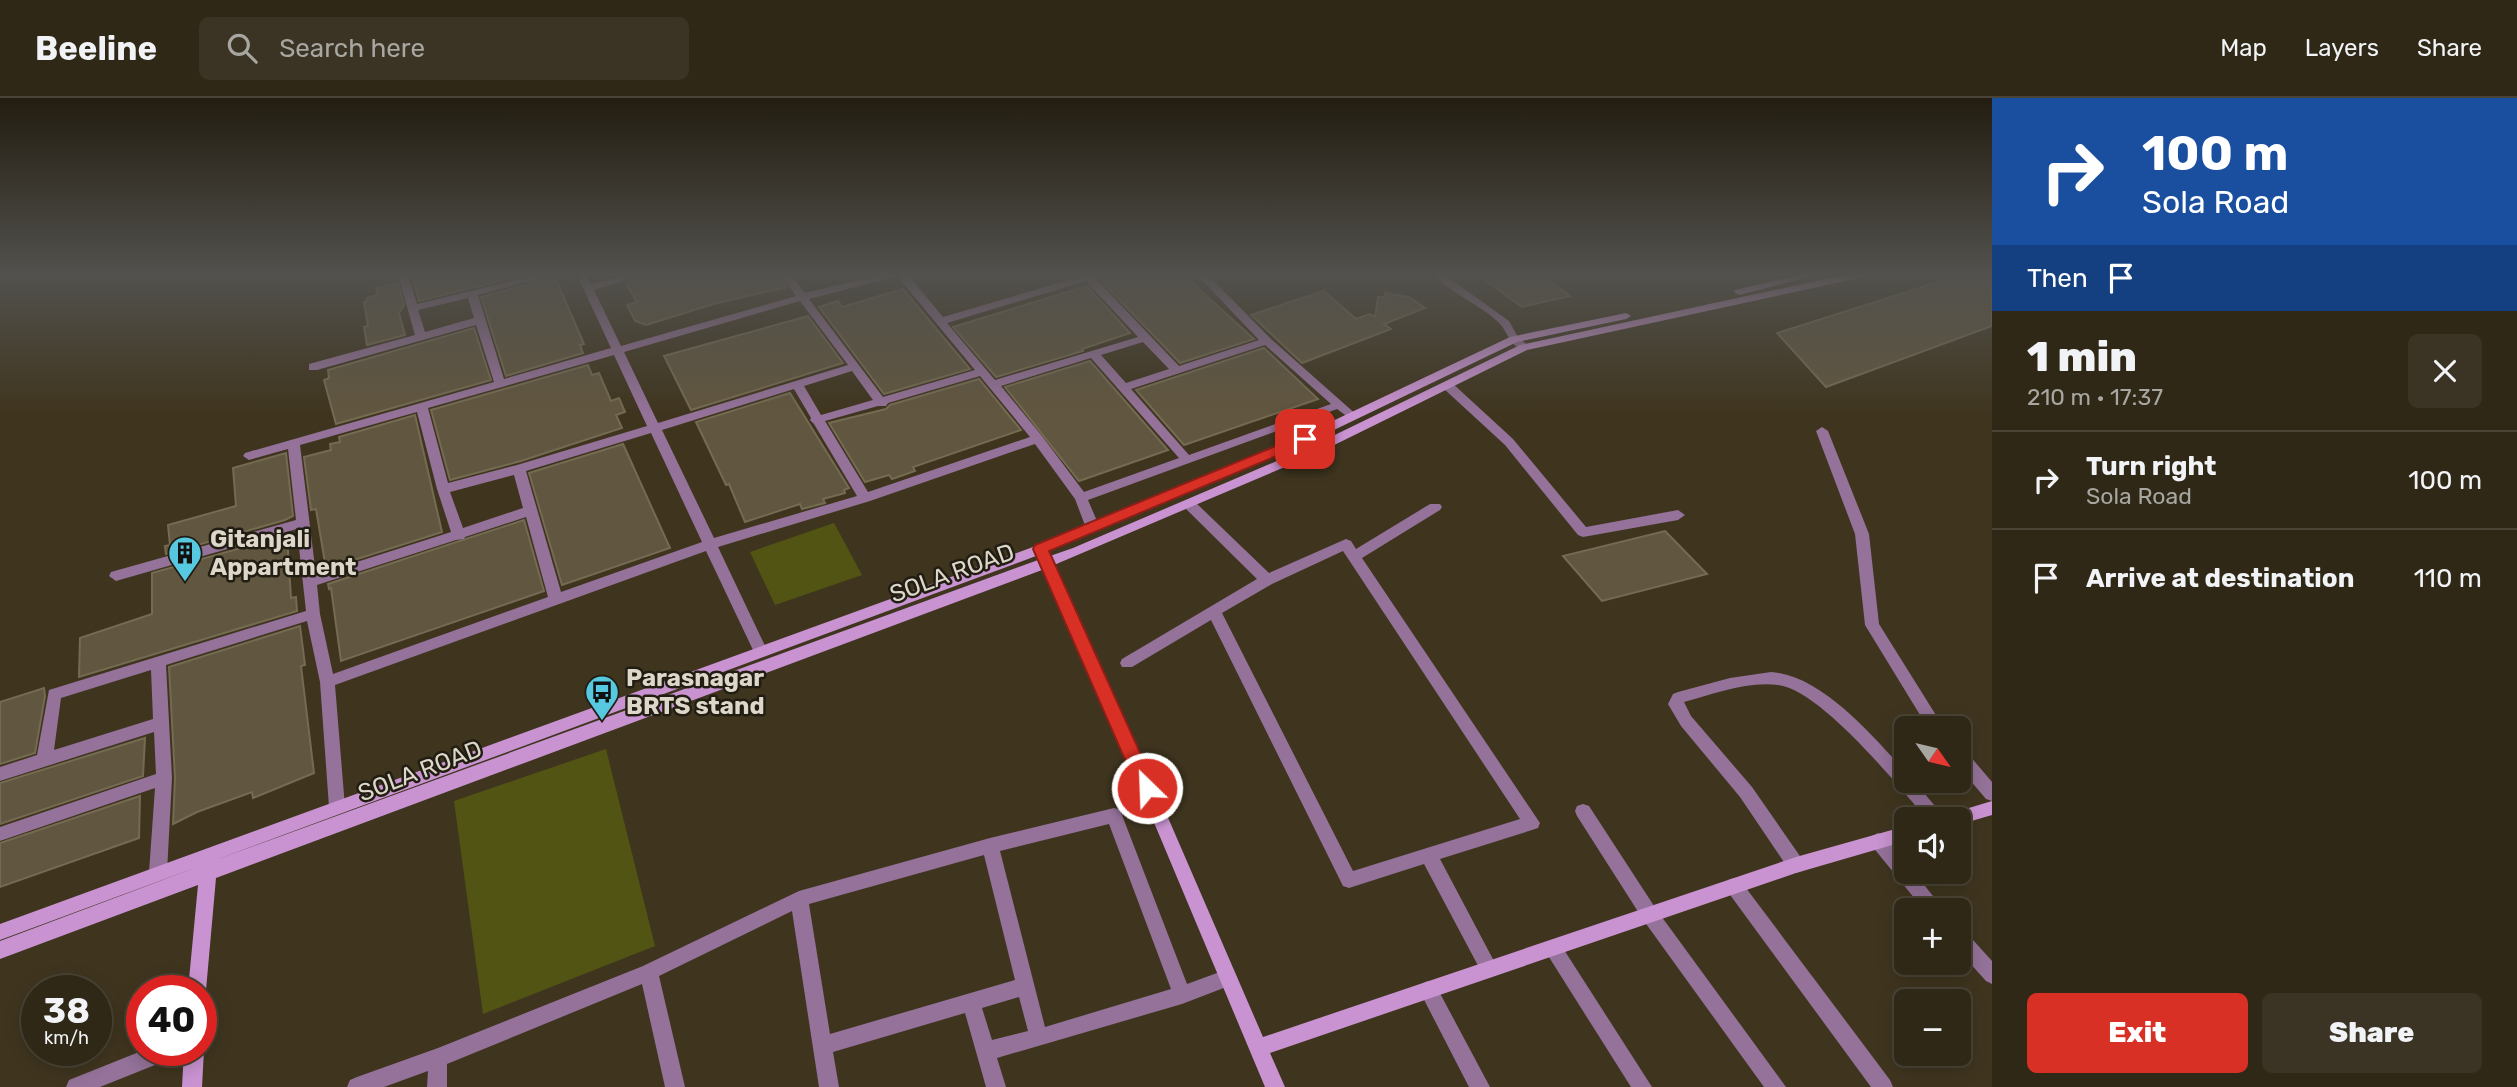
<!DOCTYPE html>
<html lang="en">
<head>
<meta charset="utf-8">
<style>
  body { margin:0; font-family:Rubik,sans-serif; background:#3b3424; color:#f1f3f6; height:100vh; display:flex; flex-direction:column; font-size:26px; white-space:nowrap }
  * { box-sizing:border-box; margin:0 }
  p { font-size:23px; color:#a7a6a1 }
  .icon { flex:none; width:38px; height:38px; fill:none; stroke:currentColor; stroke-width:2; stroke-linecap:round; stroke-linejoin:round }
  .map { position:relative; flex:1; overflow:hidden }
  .details { display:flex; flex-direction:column; background:#2f2817; width:525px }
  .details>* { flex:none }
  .guide { background:#1a4fa0; color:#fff; overflow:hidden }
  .needle { width:46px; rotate:124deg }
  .controls { position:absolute; left:1894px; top:618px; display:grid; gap:14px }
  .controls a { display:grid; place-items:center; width:77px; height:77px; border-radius:10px; background:#2f2817; box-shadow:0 4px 18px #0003,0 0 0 2px #4a4436; font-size:35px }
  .speed { position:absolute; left:21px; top:877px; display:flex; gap:14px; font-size:35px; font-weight:700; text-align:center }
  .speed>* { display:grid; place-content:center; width:91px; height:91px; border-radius:50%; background:#2f2817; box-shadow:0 4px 18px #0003,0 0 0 2px #4a4436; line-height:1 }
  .speed small { font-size:18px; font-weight:400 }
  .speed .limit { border:10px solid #d22; background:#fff; color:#111 }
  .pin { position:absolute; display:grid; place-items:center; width:60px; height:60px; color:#fff; margin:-30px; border-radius:14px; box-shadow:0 4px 10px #0006 }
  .me { position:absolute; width:77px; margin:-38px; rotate:336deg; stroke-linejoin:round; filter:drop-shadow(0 0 5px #0008) }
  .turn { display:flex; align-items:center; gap:24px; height:147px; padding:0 35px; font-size:32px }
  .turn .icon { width:91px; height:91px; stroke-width:2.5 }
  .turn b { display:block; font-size:49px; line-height:60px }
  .then { display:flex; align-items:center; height:66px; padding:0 35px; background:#0003; gap:14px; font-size:26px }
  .round { display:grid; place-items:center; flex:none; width:74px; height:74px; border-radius:10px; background:#3b3424 }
  .summary { display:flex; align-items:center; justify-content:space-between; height:119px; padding:0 35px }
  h1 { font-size:42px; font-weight:800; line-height:52px }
  .primary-button { display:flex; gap:14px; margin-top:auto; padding:14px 35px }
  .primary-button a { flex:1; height:80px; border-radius:10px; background:#d93025; color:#fff; font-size:28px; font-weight:800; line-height:80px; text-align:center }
  .primary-button a+a { background:#3b3424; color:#f1f3f6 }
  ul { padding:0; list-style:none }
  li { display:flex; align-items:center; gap:21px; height:98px; padding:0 35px; border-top:2px solid #4a4436 }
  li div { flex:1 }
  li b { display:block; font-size:26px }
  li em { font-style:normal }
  header { display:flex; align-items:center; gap:42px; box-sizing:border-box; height:98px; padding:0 35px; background:#2f2817; border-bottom:2px solid #4a4436 }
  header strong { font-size:33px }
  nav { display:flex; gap:38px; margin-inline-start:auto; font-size:24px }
  .search { width:490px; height:63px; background:#3b3424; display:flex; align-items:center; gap:18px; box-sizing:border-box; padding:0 24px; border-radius:10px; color:#a7a6a1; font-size:26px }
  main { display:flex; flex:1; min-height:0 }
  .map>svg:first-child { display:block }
  .green { fill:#525414 }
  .building { fill:#61563f; stroke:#756a52; stroke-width:2 }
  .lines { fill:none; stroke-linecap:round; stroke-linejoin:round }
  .street { fill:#947299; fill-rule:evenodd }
  .secondary { fill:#c993d1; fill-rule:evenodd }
  .route { fill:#d93025; stroke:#8d1f18; stroke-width:2 }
  .labels { text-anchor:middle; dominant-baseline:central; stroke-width:5; stroke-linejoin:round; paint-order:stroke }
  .poi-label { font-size:24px; font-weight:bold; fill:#ddd7c9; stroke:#221d13; text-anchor:start }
  .street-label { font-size:24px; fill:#ddd7c9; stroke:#221d13 }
</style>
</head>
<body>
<header>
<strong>Beeline</strong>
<div class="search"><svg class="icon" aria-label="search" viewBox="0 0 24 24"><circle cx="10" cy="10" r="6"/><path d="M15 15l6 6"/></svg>Search here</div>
<nav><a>Map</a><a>Layers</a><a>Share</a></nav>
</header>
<main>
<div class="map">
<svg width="1992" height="989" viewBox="0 0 1992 989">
  <rect width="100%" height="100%" fill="#3f351f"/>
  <g class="green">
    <path d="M834,425l28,52 -87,30 -25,-53z"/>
    <path d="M606,651l49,197 -172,68 -29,-213z"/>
  </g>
  <g class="building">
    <path d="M412,177h18l1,4 15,-4h78l-105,26z"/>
    <path d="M778,177l9,12 -70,16 -71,22 -11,-4 -8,-16 10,-3 -11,-19 21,-8z"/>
    <path d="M1126,177h53l4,4 4,-1 67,61 -74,24 -78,-81z"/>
    <path d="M1478,177h63l29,21 -48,11z"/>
    <path d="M1960,177h32v51l-166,61 -49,-54z"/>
    <path d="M555,179l29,67 -4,1 3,8 -77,23 -25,-79z"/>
    <path d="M398,185l6,22 -5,8 6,22 -38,10 -3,-18 4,-1 -4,-24 4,-1 -1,-3 11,-3 -2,-7z"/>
    <path d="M1087,188l43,47 -48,16 1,2 -87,26 -43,-50z"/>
    <path d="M903,191l67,80 -86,25 -65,-87 19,-6 4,6z"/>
    <path d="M1324,193l32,28 14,-5 5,3 3,-20h7v-4l24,4 16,11 -41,16 7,5 -89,34 -51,-48z"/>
    <path d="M808,218l35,47 -152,47 -27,-54z"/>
    <path d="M474,230l17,52 -155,44 -12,-44 5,-2 -1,-8z"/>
    <path d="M1264,250l54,51 -134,46 -48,-55z"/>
    <path d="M1090,263l78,89 -89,31 -74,-94z"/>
    <path d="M588,267l4,10 7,-2 12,28 8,-3 6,14 -9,3 6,13 -101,33 -71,19 -19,-70z"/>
    <path d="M979,281l42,51 -108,37 2,4 -23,8 -3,-4 -24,7 -36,-59 57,-14 4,-4z"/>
    <path d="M790,295l59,95 -5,2 1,3 -22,6 2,4 -23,6 -2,-5 -55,18 -16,-38 -3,1 -30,-63z"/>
    <path d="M415,317l27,117 -116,37 -10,-60 -5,1 -7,-53 27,-7 -1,-6 10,-2 -1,-5z"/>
    <path d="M623,346l47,104 -108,37 -33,-112z"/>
    <path d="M286,355l7,63 -8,4 -119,34 -1,-8 5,-1 -2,-20 68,-19 -3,-38z"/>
    <path d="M524,422l20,71 -203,70 -10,-73 -2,1 -1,-5z"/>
    <path d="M1665,433l42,43 -105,27 -39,-45z"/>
    <path d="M287,437l4,63 5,-1 1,14 -218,66 1,-39 72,-24v-41z"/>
    <path d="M300,528l5,39 -4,1 13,107 -61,25 -1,-6 -55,20 -24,12 2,-46 -6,-111z"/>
    <path d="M44,590l1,8 -10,57 -35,11v-62z"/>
    <path d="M145,640l-2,38 -143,48v-41z"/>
    <path d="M140,698l-1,42 -139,49v-44z"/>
  </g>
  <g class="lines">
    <g class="street">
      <path d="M398,177h10l9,29 118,-29h18l-75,20 26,84 107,-31 -34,-73h10l4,9 33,-9h17l-47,15 27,56 175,-50 -15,-21h10l14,18 75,-18h28l35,42 143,-42h16l-6,4 83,87 80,-26 -62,-65h11l63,64 87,77 -6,4 -15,-11 -249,91 12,28 -7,5 -7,-5 -11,-29 -40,-55 -165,57 -152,46 49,103 -2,4h-10l-2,-4 -47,-99 -371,134 10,122 -2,5 -6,2 -6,-2 -2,-5 -9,-125 -13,-61 -141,44 6,113 -5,94 -3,6 -6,2 -6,-2 -3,-6 6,-84 -155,53v-14l156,-53 -2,-42 -154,49v-14l37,-12 12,-65 257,-79 -9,-82 -181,52 -7,-5 2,-4 185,-52 -8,-71 -39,11 -6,-4 2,-3 249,-71 -18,-57 -159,45h-8v-6l106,-29zM898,178v1l77,93 -92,27 -74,-98zM1086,183l52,56 -143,43 -48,-57zM468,200l6,20 -49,14 -7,-22zM800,203l48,64 -190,58 -34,-71zM1143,244l26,27 -43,14 -25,-28zM1265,247l66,59 -142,51 -58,-66zM614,257l33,71 -130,39 -69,18 -20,-75zM1091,260l88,100 -95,34 -42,-56 -41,-50zM852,273l21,29 -52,15 -17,-29zM980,278l50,61 -162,55 -43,-71 53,-15h8l2,-3zM794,291l17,29 -1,2 4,4 43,72 -143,42 -52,-108zM417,314l20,77 14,43 -135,43 -16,-130zM651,335l51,109 -141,50 -35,-121zM514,377l9,33 -60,20 -13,-36zM526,419l22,80 -215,77 -13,-60 -3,-29 139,-45 8,-1 1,-2zM151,572l2,49 -99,31 7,-52z"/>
      <path d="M1433,177h12l64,46 9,16 12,10 -2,2c-16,2 -19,-14 -27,-24 -15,-17 -50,-32 -68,-50z"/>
      <path d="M1447,283l4,1 62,57 73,88 92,-17 7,5 -7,5 -95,17 -5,-2 -73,-90 -62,-57 -2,-3z"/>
      <path d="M1822,329l6,4 41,103 10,90 65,104h-16l-63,-103 -10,-91 -39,-103z"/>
      <path d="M1189,401l5,2 75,72 77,-34 5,2 5,8 74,-45h10l2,3 -2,3 -78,48 178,265 -2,5 -6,2 -92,29 55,104 3,6 -3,6 -6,3 -6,-3 -59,-111 -75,24 -6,-2 -132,-266 -79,47h-10l-2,-4 2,-4 135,-80 -73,-72 -2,-3zM1343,453l177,268 -167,52 -131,-258 50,-29z"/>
      <path d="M1771,574c52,4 101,64 135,100v8h7l33,39h-19c-29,-33 -106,-129 -149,-134 -31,-4 -64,9 -94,17l7,14 61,71 50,72 3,6 -3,6 -6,2 -6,-2 -50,-74 -59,-71 -13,-22 5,-10 5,-2 52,-14z"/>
      <path d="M1958,649l6,2 28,33v19l-6,-2 -28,-33z"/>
      <path d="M1583,706l6,2 67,103 130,178h-22l-120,-166 -67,-105 -2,-5 2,-5z"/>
      <path d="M1114,710l6,2 2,5 65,169 41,-15 6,3 3,6 -3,6 -52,20 -185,54 9,29h-20l-21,-74 -132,39 6,35h-20l-27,-176 -133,65 26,111h-20l-23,-103 -195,80v23h-20l1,-16 -44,16h-37l3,-7 7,-3 81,-29 205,-82 156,-75 191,-53zM1109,726l62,165 -126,38 -45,-176zM984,757l31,125 -185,54 -21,-130zM1019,899l9,34 -36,9 -10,-32z"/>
      <path d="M1878,735c13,5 28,25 28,39h8l30,38h-20l-52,-64 -2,-5 2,-5z"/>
      <path d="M1734,780l6,2 150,200 3,7h-22l-143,-195 -3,-6 3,-6z"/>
      <path d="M1958,830l6,2 28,31v23l-6,-3 -28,-31z"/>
      <path d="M1553,841l6,3 93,145h-21l-84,-133 -3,-6 3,-6z"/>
      <path d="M1428,883l7,3 55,103h-21l-50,-97 2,-6z"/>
      <path d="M144,952h34l-3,7 -75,30h-34l3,-7z"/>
    </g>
    <g class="secondary">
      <path d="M1798,177h19l-78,20 -5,-3 1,-2z"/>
      <path d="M1844,177h20l-5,3 -332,72 -207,102 -266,113 112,248 97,224 533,-180 110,-31v15l-110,32 -526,180 15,34h-20l-115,-274 -108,-243 -826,308 -10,112 -5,7v-7h-13l10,-105 -198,74v-18l200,-75 -200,74v-16l1063,-388 238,-100 209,-99 116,-24 5,3 -5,3 -109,23 -208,100 -262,110 3,4 23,-8 239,-102 208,-101zM1036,458l2,4 -825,301z"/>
      <path d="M1992,703v14l-34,10v-6h-11l2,-5z"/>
      <path d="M201,947l3,5 -2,37h-20l2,-37h17z"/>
    </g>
  </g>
  <linearGradient id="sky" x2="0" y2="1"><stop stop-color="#231d11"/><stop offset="0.56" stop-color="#52514d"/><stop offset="1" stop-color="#52514d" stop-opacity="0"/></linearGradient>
  <rect width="1992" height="315" fill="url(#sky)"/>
  <path class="route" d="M1305,336l7,5 -2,3 -261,109 107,237 -3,6 -6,2 -7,-2 -107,-245 2,-4z"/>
  <defs>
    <g id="building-pin" transform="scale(1.75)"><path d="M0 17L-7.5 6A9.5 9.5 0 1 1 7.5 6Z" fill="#56c9e1" stroke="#221d13"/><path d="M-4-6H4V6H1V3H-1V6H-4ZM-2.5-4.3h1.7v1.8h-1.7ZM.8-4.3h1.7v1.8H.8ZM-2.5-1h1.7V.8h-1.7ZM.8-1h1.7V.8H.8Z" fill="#111"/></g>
    <g id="bus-pin" transform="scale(1.75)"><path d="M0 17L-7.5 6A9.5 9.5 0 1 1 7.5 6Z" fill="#56c9e1" stroke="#221d13"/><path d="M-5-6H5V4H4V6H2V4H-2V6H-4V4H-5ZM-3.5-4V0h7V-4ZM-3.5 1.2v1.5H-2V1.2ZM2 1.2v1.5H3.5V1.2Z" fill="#111"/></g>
  </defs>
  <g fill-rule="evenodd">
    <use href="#building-pin" x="185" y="455"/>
    <use href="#bus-pin" x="602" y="594"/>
  </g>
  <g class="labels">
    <g class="poi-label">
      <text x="210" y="441">Gitanjali<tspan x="210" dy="28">Appartment</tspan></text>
      <text x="626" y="580">Parasnagar<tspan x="626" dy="28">BRTS stand</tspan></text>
    </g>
    <g class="street-label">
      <text transform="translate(952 475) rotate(-20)">SOLA ROAD</text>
      <text transform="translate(420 673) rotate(-21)">SOLA ROAD</text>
    </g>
  </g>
</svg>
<div class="controls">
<a><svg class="needle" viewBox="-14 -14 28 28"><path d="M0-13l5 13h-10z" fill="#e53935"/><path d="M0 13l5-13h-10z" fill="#a7a6a1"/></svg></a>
<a><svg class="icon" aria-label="sound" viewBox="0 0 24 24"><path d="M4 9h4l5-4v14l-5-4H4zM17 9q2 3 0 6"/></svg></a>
<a>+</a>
<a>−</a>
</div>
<div class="speed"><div>38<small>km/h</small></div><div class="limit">40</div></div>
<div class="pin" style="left:1305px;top:341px;background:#d93025"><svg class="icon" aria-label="arrive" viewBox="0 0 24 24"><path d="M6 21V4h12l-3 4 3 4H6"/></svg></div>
<svg class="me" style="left:1147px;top:690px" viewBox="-20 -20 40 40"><circle r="17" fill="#d93025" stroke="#fff" stroke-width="3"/><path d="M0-11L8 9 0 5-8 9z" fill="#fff"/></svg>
</div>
<section class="details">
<div class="guide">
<div class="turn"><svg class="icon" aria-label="right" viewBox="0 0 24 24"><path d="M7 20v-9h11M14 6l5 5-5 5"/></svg><div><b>100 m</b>Sola Road</div></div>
<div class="then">Then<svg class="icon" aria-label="arrive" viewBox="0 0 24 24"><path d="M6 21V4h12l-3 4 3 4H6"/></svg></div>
</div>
<div class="summary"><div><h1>1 min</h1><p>210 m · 17:37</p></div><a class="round"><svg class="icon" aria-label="close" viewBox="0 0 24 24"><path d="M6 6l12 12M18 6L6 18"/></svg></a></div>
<ul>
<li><svg class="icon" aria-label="right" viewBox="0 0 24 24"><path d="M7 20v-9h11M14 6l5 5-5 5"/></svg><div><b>Turn right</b><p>Sola Road</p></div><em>100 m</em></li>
<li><svg class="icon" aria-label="arrive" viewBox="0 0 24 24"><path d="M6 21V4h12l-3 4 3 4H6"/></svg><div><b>Arrive at destination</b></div><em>110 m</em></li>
</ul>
<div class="primary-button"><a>Exit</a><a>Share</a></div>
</section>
</main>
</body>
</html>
